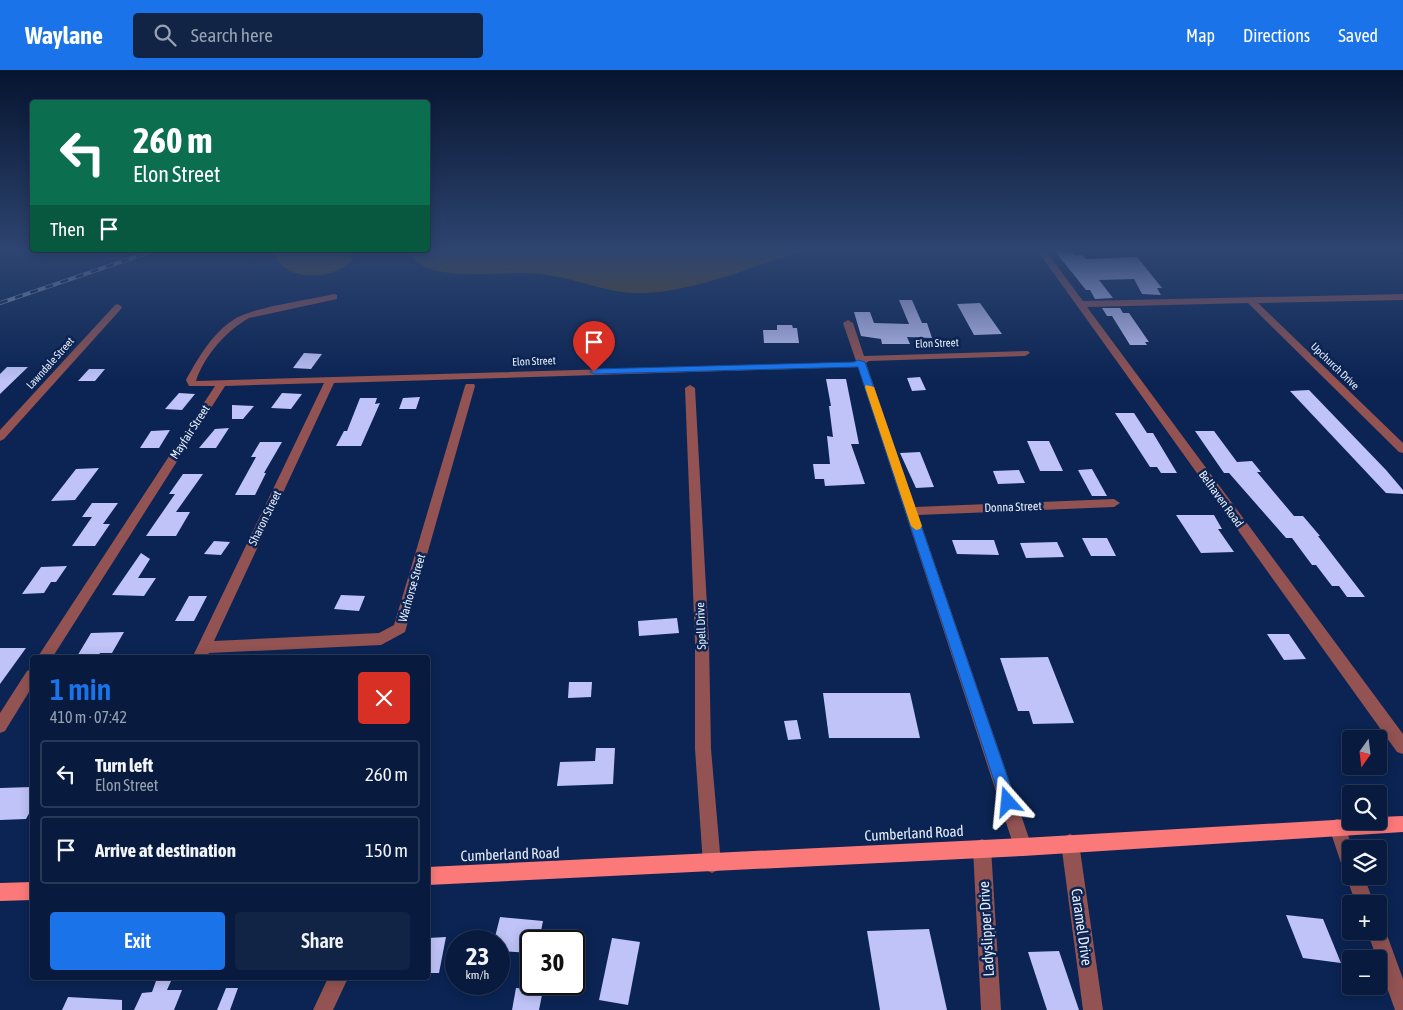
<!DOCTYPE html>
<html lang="en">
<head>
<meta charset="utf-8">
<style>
  body { margin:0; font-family:"Asap Condensed",sans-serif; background:#112445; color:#f1f3f6; height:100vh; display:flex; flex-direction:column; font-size:19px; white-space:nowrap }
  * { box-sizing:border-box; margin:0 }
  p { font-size:16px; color:#98a1b0 }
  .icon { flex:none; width:28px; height:28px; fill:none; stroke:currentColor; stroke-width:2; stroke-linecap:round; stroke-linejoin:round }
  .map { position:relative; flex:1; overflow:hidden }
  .details { position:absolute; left:30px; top:585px; width:400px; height:325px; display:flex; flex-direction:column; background:#081b3e; border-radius:5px; box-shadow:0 2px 12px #0003,0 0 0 1px #293958 }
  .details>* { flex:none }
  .hud { position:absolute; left:30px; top:30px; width:400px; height:152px; border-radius:5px; box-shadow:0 2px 12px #0003,0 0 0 1px #293958; background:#0b6e4f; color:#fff; overflow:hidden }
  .needle { width:32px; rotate:194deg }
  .buttons { position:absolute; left:1342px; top:660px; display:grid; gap:10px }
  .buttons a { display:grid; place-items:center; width:45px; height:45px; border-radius:5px; background:#081b3e; box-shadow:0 2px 12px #0003,0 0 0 1px #293958; font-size:25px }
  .speed { position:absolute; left:445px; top:860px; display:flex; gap:10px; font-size:25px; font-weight:700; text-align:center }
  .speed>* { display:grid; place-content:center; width:65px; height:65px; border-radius:50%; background:#081b3e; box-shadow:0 2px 12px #0003,0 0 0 1px #293958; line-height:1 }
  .speed small { font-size:12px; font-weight:400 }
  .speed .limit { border:2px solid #111; border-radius:8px; background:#fff; color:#111 }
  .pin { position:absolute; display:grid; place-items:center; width:42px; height:42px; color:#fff; margin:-51px -21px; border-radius:50% 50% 50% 0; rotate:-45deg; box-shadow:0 0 5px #0007 }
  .pin .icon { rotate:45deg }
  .me { position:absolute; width:55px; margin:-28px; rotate:342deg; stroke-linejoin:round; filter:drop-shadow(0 0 4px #0008) }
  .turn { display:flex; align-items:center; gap:18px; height:105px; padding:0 20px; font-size:22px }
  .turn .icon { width:65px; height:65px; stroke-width:2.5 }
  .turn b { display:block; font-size:35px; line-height:42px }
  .then { display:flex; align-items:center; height:48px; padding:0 20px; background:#0003; gap:10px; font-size:19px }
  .round { display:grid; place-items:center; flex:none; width:52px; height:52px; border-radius:5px; background:#112445 }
  .headline { display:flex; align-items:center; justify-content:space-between; height:85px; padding:0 20px }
  h1 { font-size:30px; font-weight:600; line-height:38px; color:#1a73e8 }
  .action { display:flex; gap:10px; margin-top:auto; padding:10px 20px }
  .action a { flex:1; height:58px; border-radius:5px; background:#1a73e8; color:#fff; font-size:20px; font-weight:600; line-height:58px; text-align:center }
  .action a+a { background:#112445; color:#f1f3f6 }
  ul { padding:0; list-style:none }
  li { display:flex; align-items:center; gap:15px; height:68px; margin:0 10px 8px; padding:0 10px; border:2px solid #293958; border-radius:5px }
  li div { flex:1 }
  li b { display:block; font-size:19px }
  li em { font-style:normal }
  header { display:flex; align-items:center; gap:30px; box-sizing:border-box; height:70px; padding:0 25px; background:#1a73e8; color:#fff }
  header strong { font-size:24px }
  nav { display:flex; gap:28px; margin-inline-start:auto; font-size:18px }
  .search { width:350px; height:45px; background:#112445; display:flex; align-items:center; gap:12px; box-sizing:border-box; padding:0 18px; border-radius:5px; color:#98a1b0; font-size:19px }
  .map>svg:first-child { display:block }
  .green { fill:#5f4819 }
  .building { fill:#bfc3f7 }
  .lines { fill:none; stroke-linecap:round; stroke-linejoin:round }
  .minor { fill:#925352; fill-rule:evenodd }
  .major { fill:#fc797a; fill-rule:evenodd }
  .rail-casing { stroke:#8f9db7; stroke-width:4 }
  .rail { stroke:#0b2453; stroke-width:2.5; stroke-dasharray:8; stroke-linecap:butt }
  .route { fill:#1a73e8; stroke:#114b97 }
  .slow { fill:#f59e0b }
  .labels { text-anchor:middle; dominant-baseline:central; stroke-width:5; stroke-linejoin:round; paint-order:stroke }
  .far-street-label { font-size:11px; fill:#e6edf9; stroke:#0b2453 }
  .street-label { font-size:12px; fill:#e6edf9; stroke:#0b2453 }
  .near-street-label { font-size:15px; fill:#e6edf9; stroke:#0b2453 }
</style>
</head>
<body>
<header>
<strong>Waylane</strong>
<div class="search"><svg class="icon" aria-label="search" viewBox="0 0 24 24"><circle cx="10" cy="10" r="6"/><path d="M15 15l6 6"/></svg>Search here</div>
<nav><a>Map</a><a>Directions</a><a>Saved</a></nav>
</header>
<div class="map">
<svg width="1403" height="940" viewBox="0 0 1403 940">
  <rect width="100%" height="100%" fill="#0b2453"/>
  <g class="green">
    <path d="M273,180h79l1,9c-19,23 -72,24 -80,-9z"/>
    <path d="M404,180h402c-54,16 -104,40 -161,43 -36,2 -68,-15 -104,-19 -35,-4 -80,6 -113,-6 -10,-4 -17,-11 -24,-18z"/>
  </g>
  <g class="building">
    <path d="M1054,180h16l5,5h7l4,4 51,-2 25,31h-5l4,7 -19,-1 -8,-15 -35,1 14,18 -18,1 -5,-9h-4z"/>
    <path d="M899,230h13l10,23h5l5,15 -25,-1 3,7h-28l-1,-5 -20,-3 -7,-24h16l4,11 35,1z"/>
    <path d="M980,233l22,31 -28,1 -17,-31z"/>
    <path d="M1102,238h18l3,5h6l20,29h-4l2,3h-17l-18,-29h-5z"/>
    <path d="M777,255h15l1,3h4l2,15h-35l-1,-13h14z"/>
    <path d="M304,283l18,1 -11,15 -18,-1z"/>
    <path d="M7,297h21l-28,27v-20z"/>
    <path d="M89,299h16l-10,12h-17z"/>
    <path d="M920,307l6,13 -14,1 -5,-13z"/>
    <path d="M826,309h20l13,65h-8l14,40 -40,2 -1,-7h-9l-2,-15h17l-3,-28 6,1 -4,-31h2z"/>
    <path d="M1309,320l77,80 17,20v4l-17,-1 -96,-102z"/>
    <path d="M179,323l16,1 -13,16 -17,-1z"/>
    <path d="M282,323l20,1 -11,15 -20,-1z"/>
    <path d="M420,327l-4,12h-17l4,-11z"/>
    <path d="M360,328h17l-2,6 5,-1 -19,43h-25l8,-15h3z"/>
    <path d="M232,335l22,1 -11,13h-11z"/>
    <path d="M1115,343h19l13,20h6l24,40h-16l-4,-6h-7z"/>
    <path d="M229,358l-13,20h-17l16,-19z"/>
    <path d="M170,360l-11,18h-19l11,-17z"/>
    <path d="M1195,361h19l23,31 15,-1 9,11h-4l37,44h9l17,20h-2l47,61h-18l-8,-11h-7l-16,-21h-4l-20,-27h-6l-57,-65h-5z"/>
    <path d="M1027,371h22l14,30h-23z"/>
    <path d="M260,372h22l-18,31h2l-11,22h-20l21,-38h-5z"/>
    <path d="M920,382l14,35 -18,1 -16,-35z"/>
    <path d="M99,398l-24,32 -24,1 25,-32z"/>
    <path d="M1092,399l15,27h-15l-14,-26z"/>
    <path d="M1019,400l6,13 -27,1 -5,-13z"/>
    <path d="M183,404h20l-27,38h14l-14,24h-30l29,-42h-6z"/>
    <path d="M92,433h26l-15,21h7l-15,22h-23l20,-29h-10z"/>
    <path d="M1176,445h38l8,14h-4l16,23 -33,1z"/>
    <path d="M1082,468h25l9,18h-25z"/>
    <path d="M952,470h42l5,15 -42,-1z"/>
    <path d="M214,471l16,1 -9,13 -17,-1z"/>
    <path d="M1057,472l7,15 -38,1 -6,-15z"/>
    <path d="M141,483l9,6 -12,19h18l-12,18 -32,-1z"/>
    <path d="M67,496l-11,16h-5l-7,11 -22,1 19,-27z"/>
    <path d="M341,525l24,1 -6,15 -25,-2z"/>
    <path d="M189,526h18l-13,25h-19z"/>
    <path d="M677,548l2,15 -40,3 -1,-15z"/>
    <path d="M124,562l-12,21h-12l-2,5h-22l15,-25z"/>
    <path d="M1267,564h22l17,25 -22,1z"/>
    <path d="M0,578h26l-26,36z"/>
    <path d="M1048,587l26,66 -41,1 -4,-13h-11l-18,-53z"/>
    <path d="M569,612h23l-1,15 -23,1z"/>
    <path d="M823,623h87l10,45h-91z"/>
    <path d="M797,650l4,19 -13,1 -4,-19z"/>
    <path d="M596,678h19l-2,36 -56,2 3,-24 35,-1z"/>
    <path d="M32,717v21l-6,11 -26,1v-32z"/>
    <path d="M1286,845l37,4 18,44 -38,-5z"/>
    <path d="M500,847l43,4 -4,20h-8v12l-32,-2v-10h-5z"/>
    <path d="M929,859l18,81h-67l-13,-79z"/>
    <path d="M446,867l-7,36h-11v-35z"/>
    <path d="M612,868l28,4 -12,63 -29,-5z"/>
    <path d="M1059,881l20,59h-32l-19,-58z"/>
    <path d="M156,911h15l-4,9h15l-8,20h-40l8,-17 10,-1z"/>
    <path d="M226,918h12l-8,22h-13z"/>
    <path d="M516,918l27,2 -4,20h-27z"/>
    <path d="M68,927l54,3v10h-60z"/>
  </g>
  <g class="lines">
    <g class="minor">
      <path d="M1037,180h8l38,51 320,-7v6l-145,3 145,140v10l-4,-1 -151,-149 -161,4 316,427v20l-6,-2z"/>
      <path d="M334,224l3,1v4l-88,19c-23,13 -45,38 -53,63l658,-19 2,-1 -13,-38 5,-3 5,3 11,33 164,-5 2,2 -5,3 -156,5 -3,2 49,144 199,-8 6,4 -6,4 -196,8 114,332 -3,6 -6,3 -6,-3 -3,-6 -156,-480 -524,16 -120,258 165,-8 15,-8 71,-239 1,-2h8l1,2 -70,246 -24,13 -172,8 -3,5h-14l132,-275 -99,3 -173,272h-15l178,-272h-26l-3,-6c12,-22 26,-46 47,-60 19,-13 77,-20 101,-26z"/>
      <path d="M118,234l4,3 -1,2 -117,130 -4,2v-11l115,-125z"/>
      <path d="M690,315l5,3 14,254 2,107 10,115 -3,6 -6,3 -6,-3 -3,-6 -8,-115v-107l-10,-254z"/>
      <path d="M32,599v18l-27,44 -5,2v-20l27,-42z"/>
      <path d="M1337,749l6,2 10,28h-2v27h13l10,28h-18l-10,-28 1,-3 -5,-7 -13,-39 2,-6z"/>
      <path d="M1070,764l6,3 3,6 24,167h-20l-22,-167 3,-6z"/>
      <path d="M982,769l6,3 3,6 10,162h-20l-8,-162 3,-6z"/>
      <path d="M1379,853l4,1 20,55v31h-8l-16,-45v-6h-2l-10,-28h12z"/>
      <path d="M328,908h20l-15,32h-20z"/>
    </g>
    <g class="major">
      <path d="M1403,746v16l-380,24 -595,29v-18l595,-29 328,-19v2h28v-4z"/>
      <path d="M32,812v18l-32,1v-18z"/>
    </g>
    <g class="rail-casing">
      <path id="rail" d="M0,233l156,-53"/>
    </g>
    <use href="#rail" class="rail"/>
  </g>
  <linearGradient id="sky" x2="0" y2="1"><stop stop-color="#06142e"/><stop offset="0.58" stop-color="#2e4571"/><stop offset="1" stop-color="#2e4571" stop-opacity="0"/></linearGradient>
  <rect width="1403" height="311" fill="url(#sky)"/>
  <path class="route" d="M858,290l7,2 151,440 -2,5 -6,2 -5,-2 -2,-5 -143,-435 -264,7 -4,-2 4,-3 260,-7z"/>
  <path class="slow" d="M866,315l8,2 48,139 -2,3 -4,1 -5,-4 -46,-139z"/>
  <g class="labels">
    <g class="far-street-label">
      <text transform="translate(937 273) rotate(-2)">Elon Street</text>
      <text transform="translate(534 291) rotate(-2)">Elon Street</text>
      <text transform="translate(50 293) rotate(-48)">Lawndale Street</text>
      <text transform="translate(1335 296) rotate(44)">Upchurch Drive</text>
    </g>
    <g class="street-label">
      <text transform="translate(190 362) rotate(-57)">Mayfair Street</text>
      <text transform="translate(1221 429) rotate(54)">Belhaven Road</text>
      <text transform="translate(1013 437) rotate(-2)">Donna Street</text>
      <text transform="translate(265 448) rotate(-64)">Sharon Street</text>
      <text transform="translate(412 518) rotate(-74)">Warhorse Street</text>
      <text transform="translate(701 556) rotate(-92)">Spell Drive</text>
    </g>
    <g class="near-street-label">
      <text transform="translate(914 763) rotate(-3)">Cumberland Road</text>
      <text transform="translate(510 784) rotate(-2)">Cumberland Road</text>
      <text transform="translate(1082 857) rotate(82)">Caramel Drive</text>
      <text transform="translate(986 859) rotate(-93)">Ladyslipper Drive</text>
    </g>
  </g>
</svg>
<div class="buttons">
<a><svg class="needle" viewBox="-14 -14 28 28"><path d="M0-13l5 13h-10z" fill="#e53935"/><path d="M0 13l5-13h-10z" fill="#98a1b0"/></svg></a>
<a><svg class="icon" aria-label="search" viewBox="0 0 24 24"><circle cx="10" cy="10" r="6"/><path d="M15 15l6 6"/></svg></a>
<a><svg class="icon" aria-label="layers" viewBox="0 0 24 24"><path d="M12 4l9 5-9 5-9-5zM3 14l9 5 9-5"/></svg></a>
<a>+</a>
<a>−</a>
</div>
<div class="speed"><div>23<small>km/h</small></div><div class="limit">30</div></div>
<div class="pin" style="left:594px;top:302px;background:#d93025"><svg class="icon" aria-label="arrive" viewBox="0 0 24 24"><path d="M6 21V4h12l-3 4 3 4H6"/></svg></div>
<svg class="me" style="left:1008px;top:732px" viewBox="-20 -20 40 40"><path d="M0-17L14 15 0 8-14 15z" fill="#1a73e8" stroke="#fff" stroke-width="4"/></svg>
<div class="hud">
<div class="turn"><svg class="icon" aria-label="left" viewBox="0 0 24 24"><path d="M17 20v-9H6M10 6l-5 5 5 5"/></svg><div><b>260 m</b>Elon Street</div></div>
<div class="then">Then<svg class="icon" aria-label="arrive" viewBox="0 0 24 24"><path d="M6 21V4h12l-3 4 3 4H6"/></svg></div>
</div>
<section class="details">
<div class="headline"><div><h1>1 min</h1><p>410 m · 07:42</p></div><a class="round" style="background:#d93025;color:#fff"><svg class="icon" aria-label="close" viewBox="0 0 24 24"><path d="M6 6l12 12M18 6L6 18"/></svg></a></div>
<ul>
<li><svg class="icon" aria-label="left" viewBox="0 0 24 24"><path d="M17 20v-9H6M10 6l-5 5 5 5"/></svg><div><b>Turn left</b><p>Elon Street</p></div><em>260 m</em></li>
<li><svg class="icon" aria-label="arrive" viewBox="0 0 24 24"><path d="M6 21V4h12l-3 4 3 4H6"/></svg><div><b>Arrive at destination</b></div><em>150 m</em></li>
</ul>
<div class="action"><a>Exit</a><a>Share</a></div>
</section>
</div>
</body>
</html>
